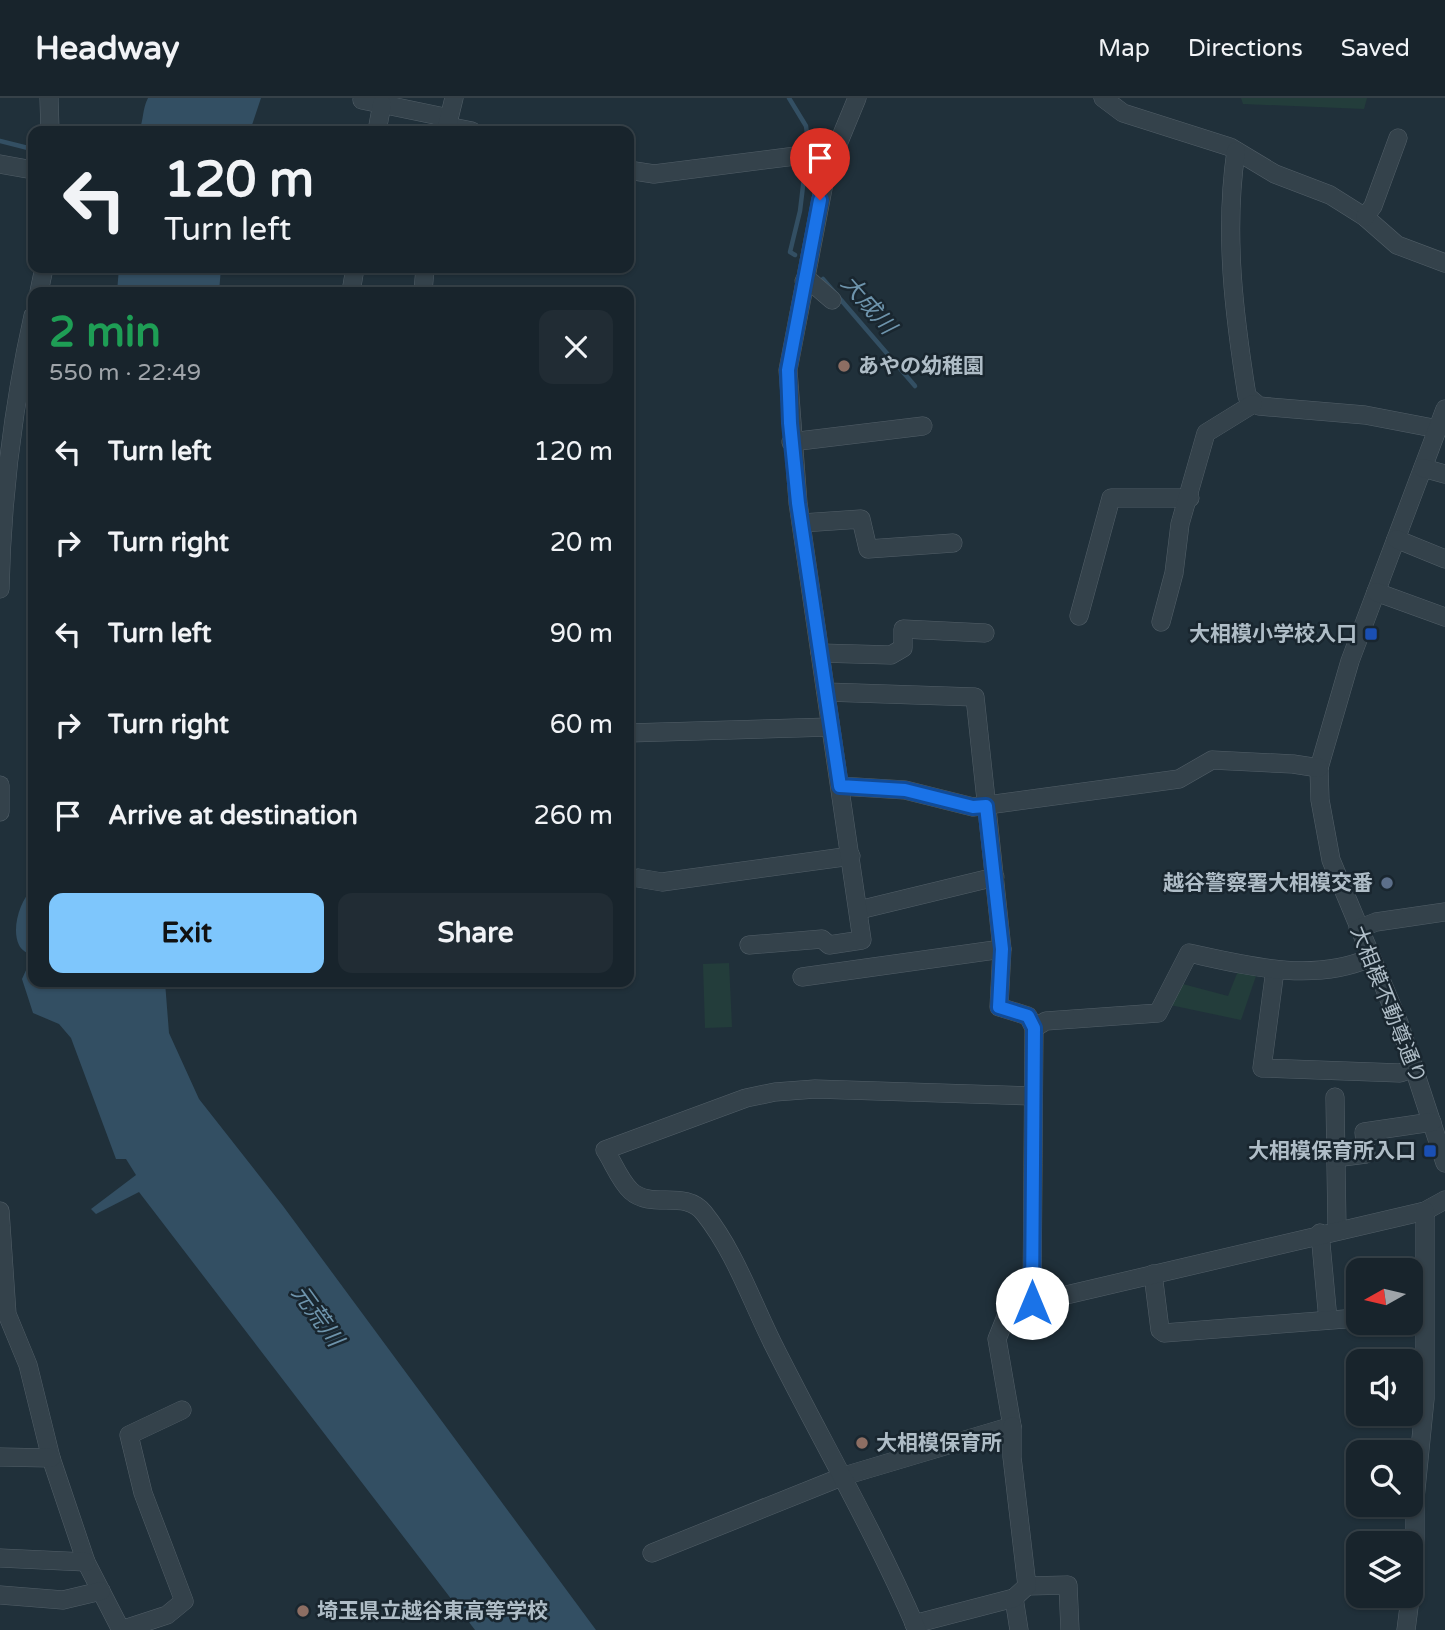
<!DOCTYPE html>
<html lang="en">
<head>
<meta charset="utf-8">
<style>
  body { margin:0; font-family:"Varela Round","Noto Sans JP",sans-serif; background:#212c34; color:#f1f3f6; height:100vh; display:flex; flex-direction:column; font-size:26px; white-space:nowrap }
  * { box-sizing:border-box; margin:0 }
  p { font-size:23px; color:#9fa4a9 }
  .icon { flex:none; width:38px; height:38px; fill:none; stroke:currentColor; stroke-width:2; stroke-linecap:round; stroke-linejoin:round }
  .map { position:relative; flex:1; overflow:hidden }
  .details { position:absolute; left:28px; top:189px; width:606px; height:700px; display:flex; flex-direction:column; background:#18242c; border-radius:14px; box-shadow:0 2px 5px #0004,0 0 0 2px #364148 }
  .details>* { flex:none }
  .guide { position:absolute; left:28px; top:28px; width:606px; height:147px; border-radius:14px; box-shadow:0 2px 5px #0004,0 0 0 2px #364148; background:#18242c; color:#f1f3f6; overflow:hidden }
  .needle { width:46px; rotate:262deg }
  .fabs { position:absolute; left:1346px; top:1160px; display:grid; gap:14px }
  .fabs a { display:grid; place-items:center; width:77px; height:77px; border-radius:14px; background:#18242c; box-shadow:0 2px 5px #0004,0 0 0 2px #364148; font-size:35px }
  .pin { position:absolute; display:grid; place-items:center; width:60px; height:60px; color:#fff; margin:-72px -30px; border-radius:50% 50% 50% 0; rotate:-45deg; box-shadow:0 0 7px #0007 }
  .pin .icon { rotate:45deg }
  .me { position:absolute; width:77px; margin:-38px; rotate:0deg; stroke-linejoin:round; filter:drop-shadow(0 0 5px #0008) }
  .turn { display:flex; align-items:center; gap:24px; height:147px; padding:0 21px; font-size:32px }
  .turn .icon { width:91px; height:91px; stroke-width:2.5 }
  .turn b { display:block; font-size:49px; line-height:60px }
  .round { display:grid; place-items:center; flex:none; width:74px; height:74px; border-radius:14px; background:#212c34 }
  .summary { display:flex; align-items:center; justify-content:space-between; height:119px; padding:0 21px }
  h1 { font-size:42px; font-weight:800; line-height:52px; color:#1e9e55 }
  .action { display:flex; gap:14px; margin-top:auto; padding:14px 21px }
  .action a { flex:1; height:80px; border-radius:14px; background:#7ec6fc; color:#111; font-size:28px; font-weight:800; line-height:80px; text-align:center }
  .action a+a { background:#212c34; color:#f1f3f6 }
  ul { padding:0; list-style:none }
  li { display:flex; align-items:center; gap:21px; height:91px; padding:0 21px }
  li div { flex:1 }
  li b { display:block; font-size:26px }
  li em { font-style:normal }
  header { display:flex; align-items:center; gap:42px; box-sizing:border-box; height:98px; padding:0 35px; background:#18242c; border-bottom:2px solid #364148 }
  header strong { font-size:33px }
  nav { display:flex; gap:38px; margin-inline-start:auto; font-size:24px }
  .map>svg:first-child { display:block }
  .green { fill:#233d3b }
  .water { fill:#334f63 }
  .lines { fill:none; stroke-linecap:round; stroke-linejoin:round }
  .stream { stroke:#334f63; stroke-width:4.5 }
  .minor-casing { stroke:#525f68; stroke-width:19 }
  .minor { stroke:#34424b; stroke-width:18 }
  .route-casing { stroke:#114b97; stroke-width:18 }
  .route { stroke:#1a73e8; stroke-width:12 }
  .education-dot { fill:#8d6e63; stroke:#19262f; stroke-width:2.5 }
  .transit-dot { fill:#1a4fb4; stroke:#19262f; stroke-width:2.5 }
  .service-dot { fill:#5c6f8a; stroke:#19262f; stroke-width:2.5 }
  .labels { text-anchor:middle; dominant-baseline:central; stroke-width:5; stroke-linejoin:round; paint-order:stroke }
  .poi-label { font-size:21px; font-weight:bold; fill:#afbdc7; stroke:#19262f; text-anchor:start }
  .street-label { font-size:21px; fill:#afbdc7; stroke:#19262f }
  .water-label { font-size:23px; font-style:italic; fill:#6e94ac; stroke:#19262f }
</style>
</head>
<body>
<header>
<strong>Headway</strong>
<nav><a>Map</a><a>Directions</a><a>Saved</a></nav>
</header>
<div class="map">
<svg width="1445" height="1532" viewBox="0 0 1445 1532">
  <rect width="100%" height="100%" fill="#20303a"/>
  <g class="green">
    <path d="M1241,0h126l-3,11 -121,-5z"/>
    <path d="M729,865l3,64 -27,1 -2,-64z"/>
    <path d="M1238,873l18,5 -15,44 -71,-15 9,-22 49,13z"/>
  </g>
  <g class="water">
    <path d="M148,0h113l-11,33h-111c5,-12 3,-21 9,-33z"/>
    <path d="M119,170h102l-2,24h-102z"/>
    <path d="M33,790v94h132l4,51 30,66 84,107 313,424h-121l-336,-438 -43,22 -5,-5 45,-34 -10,-16h-10l-45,-121 -12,-14 -26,-11 -11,-34 10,-22c-4,-4 -11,-7 -13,-12 -8,-16 1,-45 14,-57z"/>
  </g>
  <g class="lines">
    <g class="stream">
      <path d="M789,0l17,28 2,15"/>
      <path d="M0,43l28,7"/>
      <path d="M795,157l-5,-3 10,-41 6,-50"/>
      <path d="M823,181l92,107"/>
    </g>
    <g class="minor-casing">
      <g id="minor">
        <path d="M49,0l1,33"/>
        <path d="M1103,0l20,15 107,34 45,27 55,21 35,22 32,28 48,18"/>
        <path d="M362,2l87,18"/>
        <path d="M447,28l25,5"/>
        <path d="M377,33l5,-27"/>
        <path d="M446,33l8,-33"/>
        <path d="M1236,53c-12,82 -2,163 11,245l12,10 106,9 73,14"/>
        <path d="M0,66l33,6"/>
        <path d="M628,72l26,4 181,-23"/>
        <path d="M1365,119l8,-11 25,-68"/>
        <path d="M804,183l7,1 21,18"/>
        <path d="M39,194l5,-24"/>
        <path d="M351,194l4,-24"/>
        <path d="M423,194l2,-24"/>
        <path d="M1445,311l-95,252 -31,107 1,32 11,60 68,163 46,140"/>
        <path d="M791,344l132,-16"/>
        <path d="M1423,370l22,6"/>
        <path d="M802,425l59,-4 7,30 85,-6"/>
        <path d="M1396,441l49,20"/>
        <path d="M0,491c2,-92 13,-183 33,-273"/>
        <path d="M1376,494l69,25"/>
        <path d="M1079,518l32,-118h79"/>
        <path d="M1161,524l13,-49 6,-49 26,-91 47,-29"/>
        <path d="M820,555l71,2 12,-7v-19l82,4"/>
        <path d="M826,594l149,5 27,252 -3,58 29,9 6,12 -2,275"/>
        <path d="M628,635l202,-6"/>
        <path d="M0,687v27"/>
        <path d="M840,688l65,4 68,17 206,-28 33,-19 81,4 26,4"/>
        <path d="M638,780l24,4 189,-26"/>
        <path d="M859,812l136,-33"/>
        <path d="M1358,831l18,-7 69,-10"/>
        <path d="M749,847l73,-6 7,6 33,-5 -64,-437 -10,-133 38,-197 31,-75"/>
        <path d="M1275,872l-13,98 138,5 15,-5"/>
        <path d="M802,879l200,-28"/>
        <path d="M1034,930l12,-7 112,-8 31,-60c59,13 123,30 181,5"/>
        <path d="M1335,999l2,132"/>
        <path d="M1335,1060l31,-4 -2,-22 68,-10"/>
        <path d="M0,1113l7,103 21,51 23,93 35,104 35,68 46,-15 17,-14 -41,-108 -14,-58 53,-25"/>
        <path d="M1320,1135l8,87"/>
        <path d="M1153,1176l7,56 4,3 194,-15"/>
        <path d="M0,1359l51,1"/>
        <path d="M652,1455l192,-77 168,-50 -15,-87 10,-25 25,-11 393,-92 20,-11"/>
        <path d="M0,1460l86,4"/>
        <path d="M1027,1488l41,-1 2,45"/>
        <path d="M0,1497l63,5 38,-9"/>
        <path d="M1014,1500l5,32"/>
        <path d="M914,1526l100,-26 13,-12 -15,-129v-31"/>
        <path d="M917,1532c-42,-98 -96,-190 -144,-286 -22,-44 -38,-92 -69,-131 -19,-24 -52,-3 -73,-22 -11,-10 -18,-29 -26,-41l141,-52 29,-6 40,-3 218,7"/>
        <path d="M1406,1532l9,-70v-61l10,-100v-188"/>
      </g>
    </g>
    <use href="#minor" class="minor"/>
  </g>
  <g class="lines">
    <g class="route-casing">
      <path id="route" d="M820,102l-32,170 2,53 8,80 42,283 65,4 68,17 13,-1 16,143 -3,58 29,9 6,12 -2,275"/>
    </g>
    <use href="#route" class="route"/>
  </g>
  <g class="education-dot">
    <circle cx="844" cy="268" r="7"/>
    <circle cx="862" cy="1345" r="7"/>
    <circle cx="303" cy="1513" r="7"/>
  </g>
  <g class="transit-dot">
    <rect x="1364" y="529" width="14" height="14" rx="3.5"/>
    <rect x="1423" y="1046" width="14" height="14" rx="3.5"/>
  </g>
  <circle class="service-dot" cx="1387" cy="785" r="7"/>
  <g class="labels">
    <g class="poi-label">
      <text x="858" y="268">あやの幼稚園</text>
      <text x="1357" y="536" text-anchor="end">大相模小学校入口</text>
      <text x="1373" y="785" text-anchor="end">越谷警察署大相模交番</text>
      <text x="1416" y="1053" text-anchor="end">大相模保育所入口</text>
      <text x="876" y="1345">大相模保育所</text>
      <text x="317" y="1513">埼玉県立越谷東高等学校</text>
    </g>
    <g class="street-label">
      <text transform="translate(1388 907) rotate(68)">大相模不動尊通り</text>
    </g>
    <g class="water-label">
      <text transform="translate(868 207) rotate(49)">大成川</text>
      <text transform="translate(317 1218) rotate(54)">元荒川</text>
    </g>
  </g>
</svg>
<div class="fabs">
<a><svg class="needle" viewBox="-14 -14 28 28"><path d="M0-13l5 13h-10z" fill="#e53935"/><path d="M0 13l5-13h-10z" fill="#9fa4a9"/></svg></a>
<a><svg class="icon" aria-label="sound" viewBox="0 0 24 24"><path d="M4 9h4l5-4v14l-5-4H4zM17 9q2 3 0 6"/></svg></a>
<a><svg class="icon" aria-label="search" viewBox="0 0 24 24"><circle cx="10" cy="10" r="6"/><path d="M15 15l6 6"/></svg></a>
<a><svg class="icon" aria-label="layers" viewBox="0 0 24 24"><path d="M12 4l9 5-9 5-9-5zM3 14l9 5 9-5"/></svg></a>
</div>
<div class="pin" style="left:820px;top:102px;background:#d93025"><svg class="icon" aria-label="arrive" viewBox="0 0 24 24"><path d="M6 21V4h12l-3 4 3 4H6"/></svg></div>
<svg class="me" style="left:1032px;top:1205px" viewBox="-20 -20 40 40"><circle r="19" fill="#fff"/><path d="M0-13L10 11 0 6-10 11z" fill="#1a73e8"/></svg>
<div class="guide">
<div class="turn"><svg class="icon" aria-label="left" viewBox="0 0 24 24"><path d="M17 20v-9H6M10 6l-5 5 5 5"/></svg><div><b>120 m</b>Turn left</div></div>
</div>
<section class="details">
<div class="summary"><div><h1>2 min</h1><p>550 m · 22:49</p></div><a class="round"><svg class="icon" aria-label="close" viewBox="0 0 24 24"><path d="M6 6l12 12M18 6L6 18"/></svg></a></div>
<ul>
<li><svg class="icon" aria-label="left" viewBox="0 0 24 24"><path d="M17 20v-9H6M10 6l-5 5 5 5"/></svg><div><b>Turn left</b></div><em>120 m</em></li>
<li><svg class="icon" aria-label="right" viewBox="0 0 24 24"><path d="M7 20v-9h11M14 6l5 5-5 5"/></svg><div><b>Turn right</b></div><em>20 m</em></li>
<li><svg class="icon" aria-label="left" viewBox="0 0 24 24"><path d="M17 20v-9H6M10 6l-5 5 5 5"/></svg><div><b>Turn left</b></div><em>90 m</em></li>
<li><svg class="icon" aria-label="right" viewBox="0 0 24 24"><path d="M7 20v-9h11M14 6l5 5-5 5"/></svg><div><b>Turn right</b></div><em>60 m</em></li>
<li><svg class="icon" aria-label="arrive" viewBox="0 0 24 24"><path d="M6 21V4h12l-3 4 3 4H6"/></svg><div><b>Arrive at destination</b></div><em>260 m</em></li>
</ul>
<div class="action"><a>Exit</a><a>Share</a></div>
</section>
</div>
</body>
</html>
